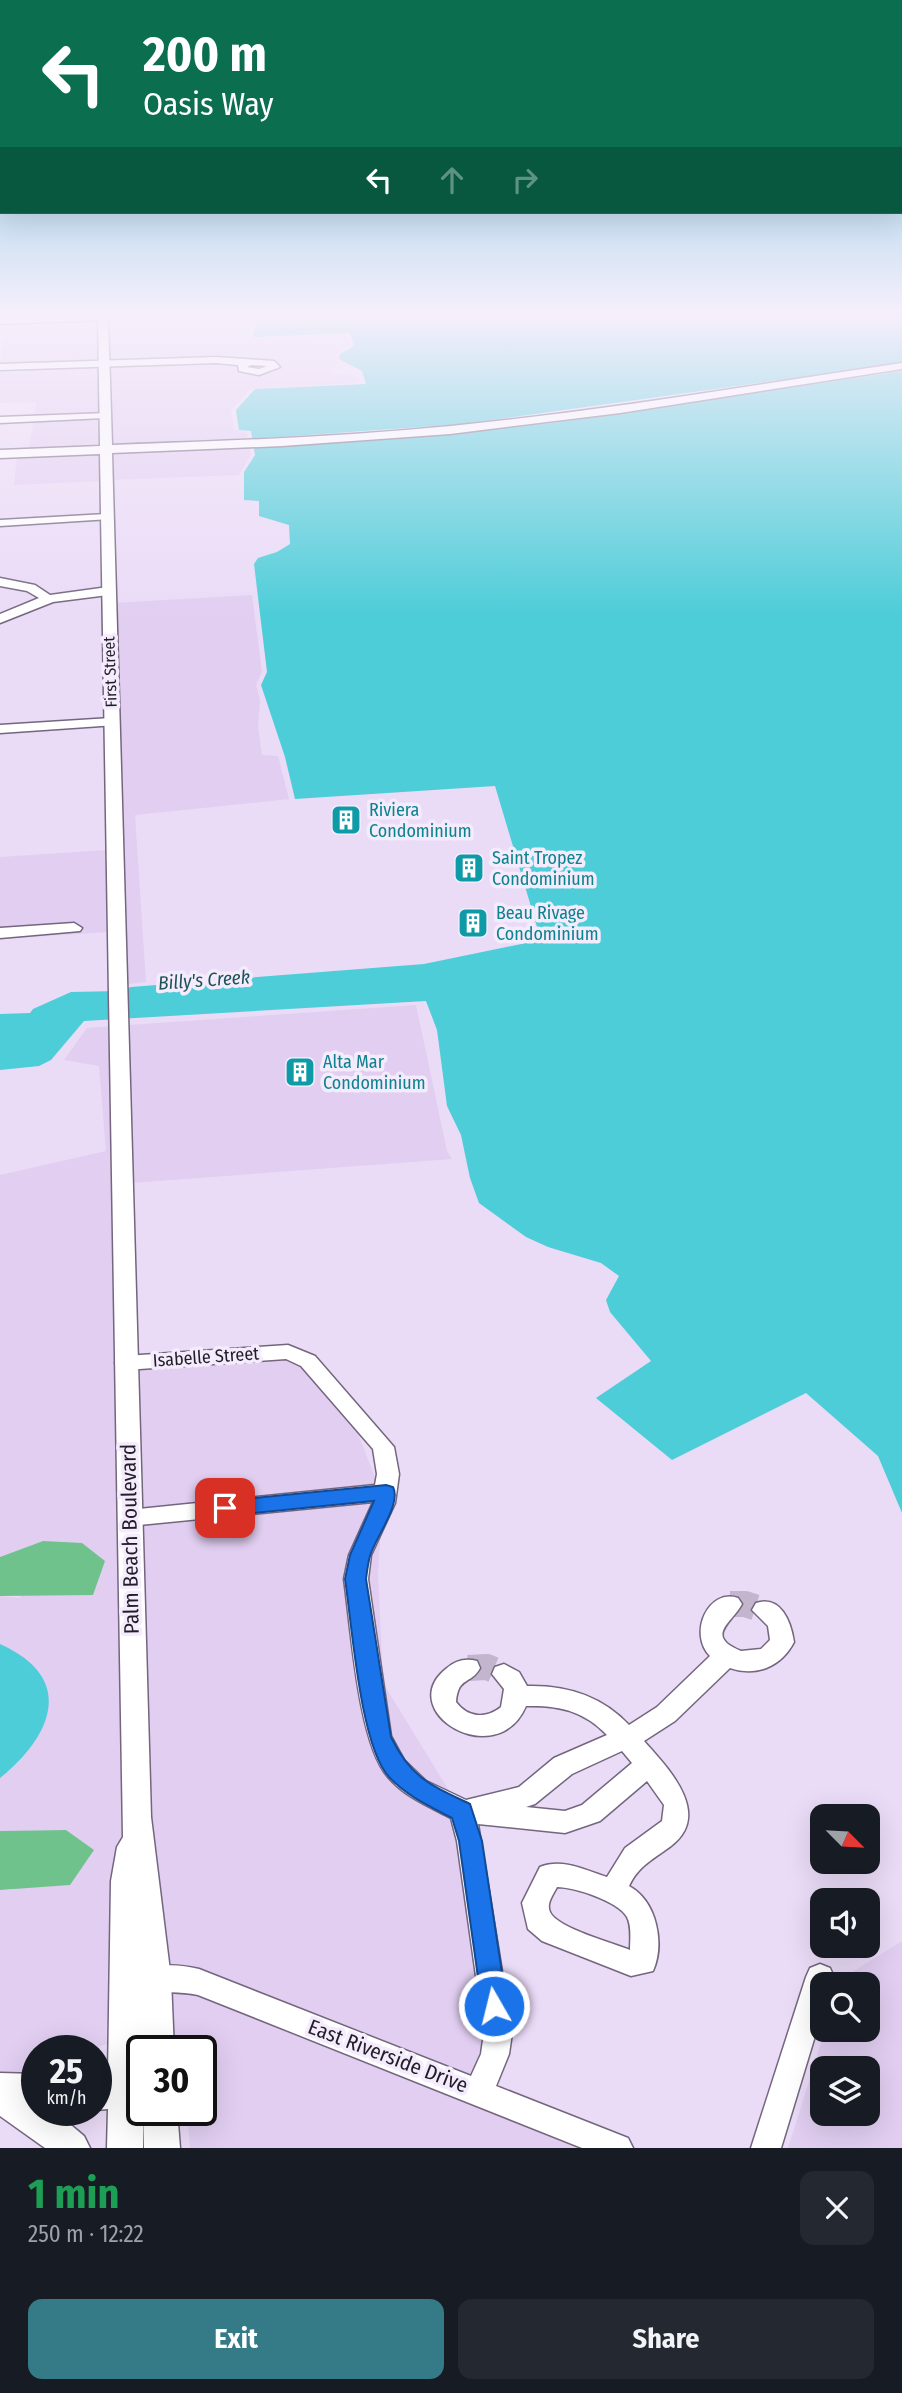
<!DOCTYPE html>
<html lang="en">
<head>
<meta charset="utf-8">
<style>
  body { margin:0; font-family:"Fira Sans Condensed",sans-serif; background:#242831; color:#f1f3f6; height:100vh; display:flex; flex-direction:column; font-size:26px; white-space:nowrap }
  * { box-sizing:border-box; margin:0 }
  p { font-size:23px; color:#9ea1a6 }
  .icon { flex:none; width:38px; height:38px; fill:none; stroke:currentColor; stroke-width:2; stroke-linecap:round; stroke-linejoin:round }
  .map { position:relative; height:2148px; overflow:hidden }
  .drawer { display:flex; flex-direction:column; background:#171b24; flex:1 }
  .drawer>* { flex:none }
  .guide { position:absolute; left:0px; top:0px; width:903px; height:214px; box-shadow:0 7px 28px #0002; background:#0b6e4f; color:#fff; overflow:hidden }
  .needle { width:46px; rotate:114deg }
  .tools { position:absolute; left:810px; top:1804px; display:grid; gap:14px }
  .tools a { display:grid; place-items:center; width:70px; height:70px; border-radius:14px; background:#171b24; box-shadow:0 7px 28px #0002; font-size:35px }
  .speed { position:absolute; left:21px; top:2035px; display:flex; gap:14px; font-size:35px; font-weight:700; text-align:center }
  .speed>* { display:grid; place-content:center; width:91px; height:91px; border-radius:50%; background:#171b24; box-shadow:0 7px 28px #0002; line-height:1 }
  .speed small { font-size:18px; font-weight:400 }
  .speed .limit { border:4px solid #111; border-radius:10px; background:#fff; color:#111 }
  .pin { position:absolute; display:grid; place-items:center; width:60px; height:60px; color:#fff; margin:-30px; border-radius:14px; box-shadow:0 4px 10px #0006 }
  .me { position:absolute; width:77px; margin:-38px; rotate:352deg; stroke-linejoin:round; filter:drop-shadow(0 0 5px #0008) }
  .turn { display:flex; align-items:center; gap:24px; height:147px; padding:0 28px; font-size:32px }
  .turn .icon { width:91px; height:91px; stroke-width:2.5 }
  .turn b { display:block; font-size:49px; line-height:60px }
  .lanes { display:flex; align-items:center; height:66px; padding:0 28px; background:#0003; justify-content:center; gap:35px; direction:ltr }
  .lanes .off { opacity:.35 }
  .round { display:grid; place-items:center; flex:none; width:74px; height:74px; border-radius:14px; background:#242831 }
  .overview { display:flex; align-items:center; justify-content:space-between; height:119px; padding:0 28px }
  h1 { font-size:42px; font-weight:700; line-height:52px; color:#1e9e55 }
  .cta { display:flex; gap:14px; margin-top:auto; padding:14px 28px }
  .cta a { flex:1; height:80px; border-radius:14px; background:#357b87; color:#fff; font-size:28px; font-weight:700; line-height:80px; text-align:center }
  .cta a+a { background:#242831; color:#f1f3f6 }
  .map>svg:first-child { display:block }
  .built { fill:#e1cef1; fill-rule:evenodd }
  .forest { fill:#70c28d }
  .water { fill:#4ccdd8 }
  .pier { fill:#eadbf7 }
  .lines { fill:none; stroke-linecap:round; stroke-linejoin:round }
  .minor-tunnel { stroke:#c2b5cd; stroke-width:26; stroke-dasharray:26 13; stroke-linecap:butt }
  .minor-casing { stroke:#73667e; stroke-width:3 }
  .major-casing { stroke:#73667e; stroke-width:3 }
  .minor { fill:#fff; fill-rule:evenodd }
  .major { fill:#fff; fill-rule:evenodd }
  .route { fill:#1a73e8; stroke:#114b97; stroke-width:2 }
  .labels { text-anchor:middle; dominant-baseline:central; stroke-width:7; stroke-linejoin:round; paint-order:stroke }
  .far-street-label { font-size:16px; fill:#211c26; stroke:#f4ebfc }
  .culture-label { font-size:18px; fill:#0d838f; stroke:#f4ebfc; text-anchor:start }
  .street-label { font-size:18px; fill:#211c26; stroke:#f4ebfc }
  .water-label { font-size:19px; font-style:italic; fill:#1b5257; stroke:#f4ebfc }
  .near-street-label { font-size:21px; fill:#211c26; stroke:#f4ebfc }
</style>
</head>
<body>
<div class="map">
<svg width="902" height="2148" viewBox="0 0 902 2148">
  <rect width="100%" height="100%" fill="#eadbf7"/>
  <g class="built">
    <path d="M212,316h43l-7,20 3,2 96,-3 3,10 -14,9 -1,5 2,3 -4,12 24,2 4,7 -109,5 -21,22 3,20 13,3 1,8 -137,6 -3,-127z"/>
    <path d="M99,318l-1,43 -98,4 7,-42 -7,-1z"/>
    <path d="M98,364l1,50 -65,2 2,-14 -36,1v-35z"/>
    <path d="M99,417l1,31 -72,3 6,-31z"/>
    <path d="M249,445l2,10 -12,20 -128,5v-29z"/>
    <path d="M100,452v29l-86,4 3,-29z"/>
    <path d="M252,595l10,77 -6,13 4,15 -2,27 4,28 16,1 11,43 -154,16 11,167 -19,2 -13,-381z"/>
    <path d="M107,850l2,82 -109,7v-82z"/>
    <path d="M416,1005l31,146 5,8 -321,24 -2,-158z"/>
    <path d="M112,1026l11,801 -9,54 -3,162 -11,3 -5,5h-58v27l-37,-3v-185h12l54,-60 -66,1v-235l20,2 23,-57 -43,16v-382l106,-24 -7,-85 -35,-6 23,-32z"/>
    <path d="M301,1360l54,66 28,72 -5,74 5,111 92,150 15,268 142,47h-442l-3,-37 14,-1v-59h-19l-12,-21 -20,-203 -14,-462z"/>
    <path d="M902,1941v207h-114l37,-118h43v-46h-28l1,-5zM822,2068h46v46h-46z"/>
  </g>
  <g class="forest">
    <path d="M43,1541l39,2 23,18 -12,34 -93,1v-39z"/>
    <path d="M66,1830l28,20 -24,35 -70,5v-59z"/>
  </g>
  <g class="water">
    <path d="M259,316h643v1197l-24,-57 -72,-63 -134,67 -76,-62 55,-37 -41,-49 -4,-12 13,-24 -18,-13 -53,-16 -22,-10 -47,-34 -9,-25 -9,-43 -14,-29 -10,-76 -11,-29 -342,20 -33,39 -12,6 -39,4v-56l30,-1 3,-4 38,-17 48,-1 12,-4 293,-23 117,-24 -46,-154 -200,13 -10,-42 -24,-72 6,-13 -13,-108 4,-6 19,-6 13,-8 -1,-19 -30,-9v-15l-15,-1v-28l11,-17 -4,-24 -12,-1 -3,-20 19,-21 111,-5 -4,-13 -23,-12 1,-5 14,-8 -4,-13 -98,4z"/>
    <path d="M0,1644c76,34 53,91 0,134z"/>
  </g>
  <path class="pier" d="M902,363v8l-350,52 -152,16 -150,8 -1,-8 214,-15z"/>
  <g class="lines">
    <g class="minor-tunnel">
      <path d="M730,1604h15l19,6"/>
      <path d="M468,1668l19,-1 17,7"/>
    </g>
    <g class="minor-casing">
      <g id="minor">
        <path d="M107,316l-4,4 -103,4v-6z"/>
        <path d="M216,357l58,4 6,6 -21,8 -20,-4 -1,-6 -22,-2 -216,7v-6zM251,365l16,1 -8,3 -12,-2z"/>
        <path d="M108,413v4l-4,1 -104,5v-6z"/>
        <path d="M106,514l4,1v4l-110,7v-6z"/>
        <path d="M0,578l35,7 15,10 58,-8 6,4 -6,4 -55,7 -53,21v-9l39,-16 -12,-7 -27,-5z"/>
        <path d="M111,718l5,1v6l-116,8v-8z"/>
        <path d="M74,923l8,5 -2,3 -80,7v-10z"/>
        <path d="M288,1345l27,11 79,91 5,27 -4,29 -24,52 -3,24 23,157 13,24 22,21 40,19 53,-13 35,-29 53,-23c-23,-24 -48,-30 -81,-29 -29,68 -134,5 -79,-38 9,-8 19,-10 30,-7l3,7c-9,17 -22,8 -24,34 12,16 30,17 45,5l3,-18 -12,-15 3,-7 9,-3 15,8 8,14c40,-1 75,10 102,39l28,-18 53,-51c-22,-22 -2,-68 28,-58l4,6c-10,19 -38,32 -1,47l20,-2 9,-9 -2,-14 -16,-16 4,-7c25,-8 35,19 38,39 -13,25 -38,35 -64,26l-55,53 -31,20c24,27 69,73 27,105 -17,13 -32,19 -42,40 28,15 36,58 24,85l-22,5 -89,-35 -14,-12 -6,-26 18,-36c22,-9 45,3 67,10l18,-29 37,-27 2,-16 -17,-24 -47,40 -35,12 -87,-9 34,209 -3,21 -13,32 132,52 5,10h-51l-384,-153c-18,-4 -37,-1 -54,-7l-4,-9 4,-9c18,-7 37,-5 55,-1l272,107 10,-22 3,-21 -27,-192 -6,-23c-23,-12 -46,-21 -63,-41 -30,-34 -37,-149 -44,-198l5,-24 24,-53 -244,24 -8,-2 -3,-6 3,-6 8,-2 246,-25 2,-11 -4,-25 -72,-83 -15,-7 -161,11 -7,-2 -3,-5 3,-5 7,-2zM622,1751l10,12 -50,42 -17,6 -39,-4 9,-3 37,-30zM557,1887c17,0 61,14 70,30 5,9 3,23 3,33 -17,-7 -73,-22 -80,-38 -4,-8 3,-17 7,-25z"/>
        <path d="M820,1964l10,4 4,9 -3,7h-9v29l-41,135h-30l55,-171 4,-9z"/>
      </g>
    </g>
    <g class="major-casing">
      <g id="major">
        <path d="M98,316h10l4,129c113,-4 226,-8 339,-19 151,-15 301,-41 451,-63v6l-282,44 -170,21 -168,12 -170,7 39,1364 20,162 3,72h-32v59h35l3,38h-36l-1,-37v37h-36l1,-39 -12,1v-34l12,-1 3,-194 6,-34 6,-10 -23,-1383 -100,4v-8l100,-4z"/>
        <path d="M0,2073l37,1v36h16l31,26 6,12h-45l-45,-32z"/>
      </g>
    </g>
    <use href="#minor" class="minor"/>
    <use href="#major" class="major"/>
  </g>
  <linearGradient id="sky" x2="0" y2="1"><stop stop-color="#69bee2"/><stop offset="0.51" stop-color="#f6effb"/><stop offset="1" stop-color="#f6effb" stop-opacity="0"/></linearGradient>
  <rect width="902" height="616" fill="url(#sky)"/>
  <path class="route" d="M386,1485l7,2c9,17 -18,51 -23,69 -2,7 -3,15 -4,23l25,158c20,41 39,48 79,67l12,37 25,165 -4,8 -9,4 -9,-4 -3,-8 -23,-165 -7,-23c-23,-12 -45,-22 -63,-41 -29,-31 -37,-153 -44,-198l5,-24 24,-54 -149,15 -7,-2 -3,-6 3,-5 7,-2z"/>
  <defs>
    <g id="building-square" transform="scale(1.575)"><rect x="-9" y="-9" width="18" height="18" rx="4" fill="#0f9aa8" stroke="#f4ebfc"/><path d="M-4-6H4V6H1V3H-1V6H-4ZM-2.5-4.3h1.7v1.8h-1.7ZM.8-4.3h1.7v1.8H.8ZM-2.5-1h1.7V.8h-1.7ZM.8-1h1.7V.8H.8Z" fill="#fff"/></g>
  </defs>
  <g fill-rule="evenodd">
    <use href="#building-square" x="346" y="820"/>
    <use href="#building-square" x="469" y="868"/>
    <use href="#building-square" x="473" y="923"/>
    <use href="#building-square" x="300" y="1072"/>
  </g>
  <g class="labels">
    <g class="far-street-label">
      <text transform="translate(110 672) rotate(-92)">First Street</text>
    </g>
    <g class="culture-label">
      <text x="369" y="810">Riviera<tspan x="369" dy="21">Condominium</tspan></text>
      <text x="492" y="858">Saint Tropez<tspan x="492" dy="21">Condominium</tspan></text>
      <text x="496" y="913">Beau Rivage<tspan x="496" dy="21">Condominium</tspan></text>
      <text x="323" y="1062">Alta Mar<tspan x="323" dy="21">Condominium</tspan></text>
    </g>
    <g class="street-label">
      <text transform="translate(206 1357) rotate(-4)">Isabelle Street</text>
    </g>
    <g class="water-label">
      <text transform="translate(204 980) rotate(-4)">Billy's Creek</text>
    </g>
    <g class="near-street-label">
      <text transform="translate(130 1539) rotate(-91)">Palm Beach Boulevard</text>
      <text transform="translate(388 2056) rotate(21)">East Riverside Drive</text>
    </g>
  </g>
</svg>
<div class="tools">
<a><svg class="needle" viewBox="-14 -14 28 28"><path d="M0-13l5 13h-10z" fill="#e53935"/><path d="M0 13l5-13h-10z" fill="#9ea1a6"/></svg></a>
<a><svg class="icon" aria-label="sound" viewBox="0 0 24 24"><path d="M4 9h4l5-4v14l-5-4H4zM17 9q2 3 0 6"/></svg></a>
<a><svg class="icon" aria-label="search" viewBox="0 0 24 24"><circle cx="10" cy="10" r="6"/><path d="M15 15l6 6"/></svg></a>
<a><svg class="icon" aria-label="layers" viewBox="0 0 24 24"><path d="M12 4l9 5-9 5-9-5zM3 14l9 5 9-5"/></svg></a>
</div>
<div class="speed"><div>25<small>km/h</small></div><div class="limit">30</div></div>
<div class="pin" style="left:225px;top:1508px;background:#d93025"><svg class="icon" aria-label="arrive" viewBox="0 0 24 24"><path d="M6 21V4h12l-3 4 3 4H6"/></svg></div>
<svg class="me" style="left:494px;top:2006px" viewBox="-20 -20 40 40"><circle r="17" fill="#1a73e8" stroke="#fff" stroke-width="3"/><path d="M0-11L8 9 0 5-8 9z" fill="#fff"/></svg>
<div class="guide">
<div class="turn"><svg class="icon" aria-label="left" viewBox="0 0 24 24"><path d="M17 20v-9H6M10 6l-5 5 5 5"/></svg><div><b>200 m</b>Oasis Way</div></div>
<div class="lanes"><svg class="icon" aria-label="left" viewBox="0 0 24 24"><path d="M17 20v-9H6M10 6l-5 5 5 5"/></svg><svg class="icon off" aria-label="ahead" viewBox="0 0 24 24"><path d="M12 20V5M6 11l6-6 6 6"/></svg><svg class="icon off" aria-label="right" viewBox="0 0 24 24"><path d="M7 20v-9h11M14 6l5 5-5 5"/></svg></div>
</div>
</div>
<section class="drawer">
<div class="overview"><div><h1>1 min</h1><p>250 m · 12:22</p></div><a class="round"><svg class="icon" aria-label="close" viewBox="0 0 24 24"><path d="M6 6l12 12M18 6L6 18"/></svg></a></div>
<div class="cta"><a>Exit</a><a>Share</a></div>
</section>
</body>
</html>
